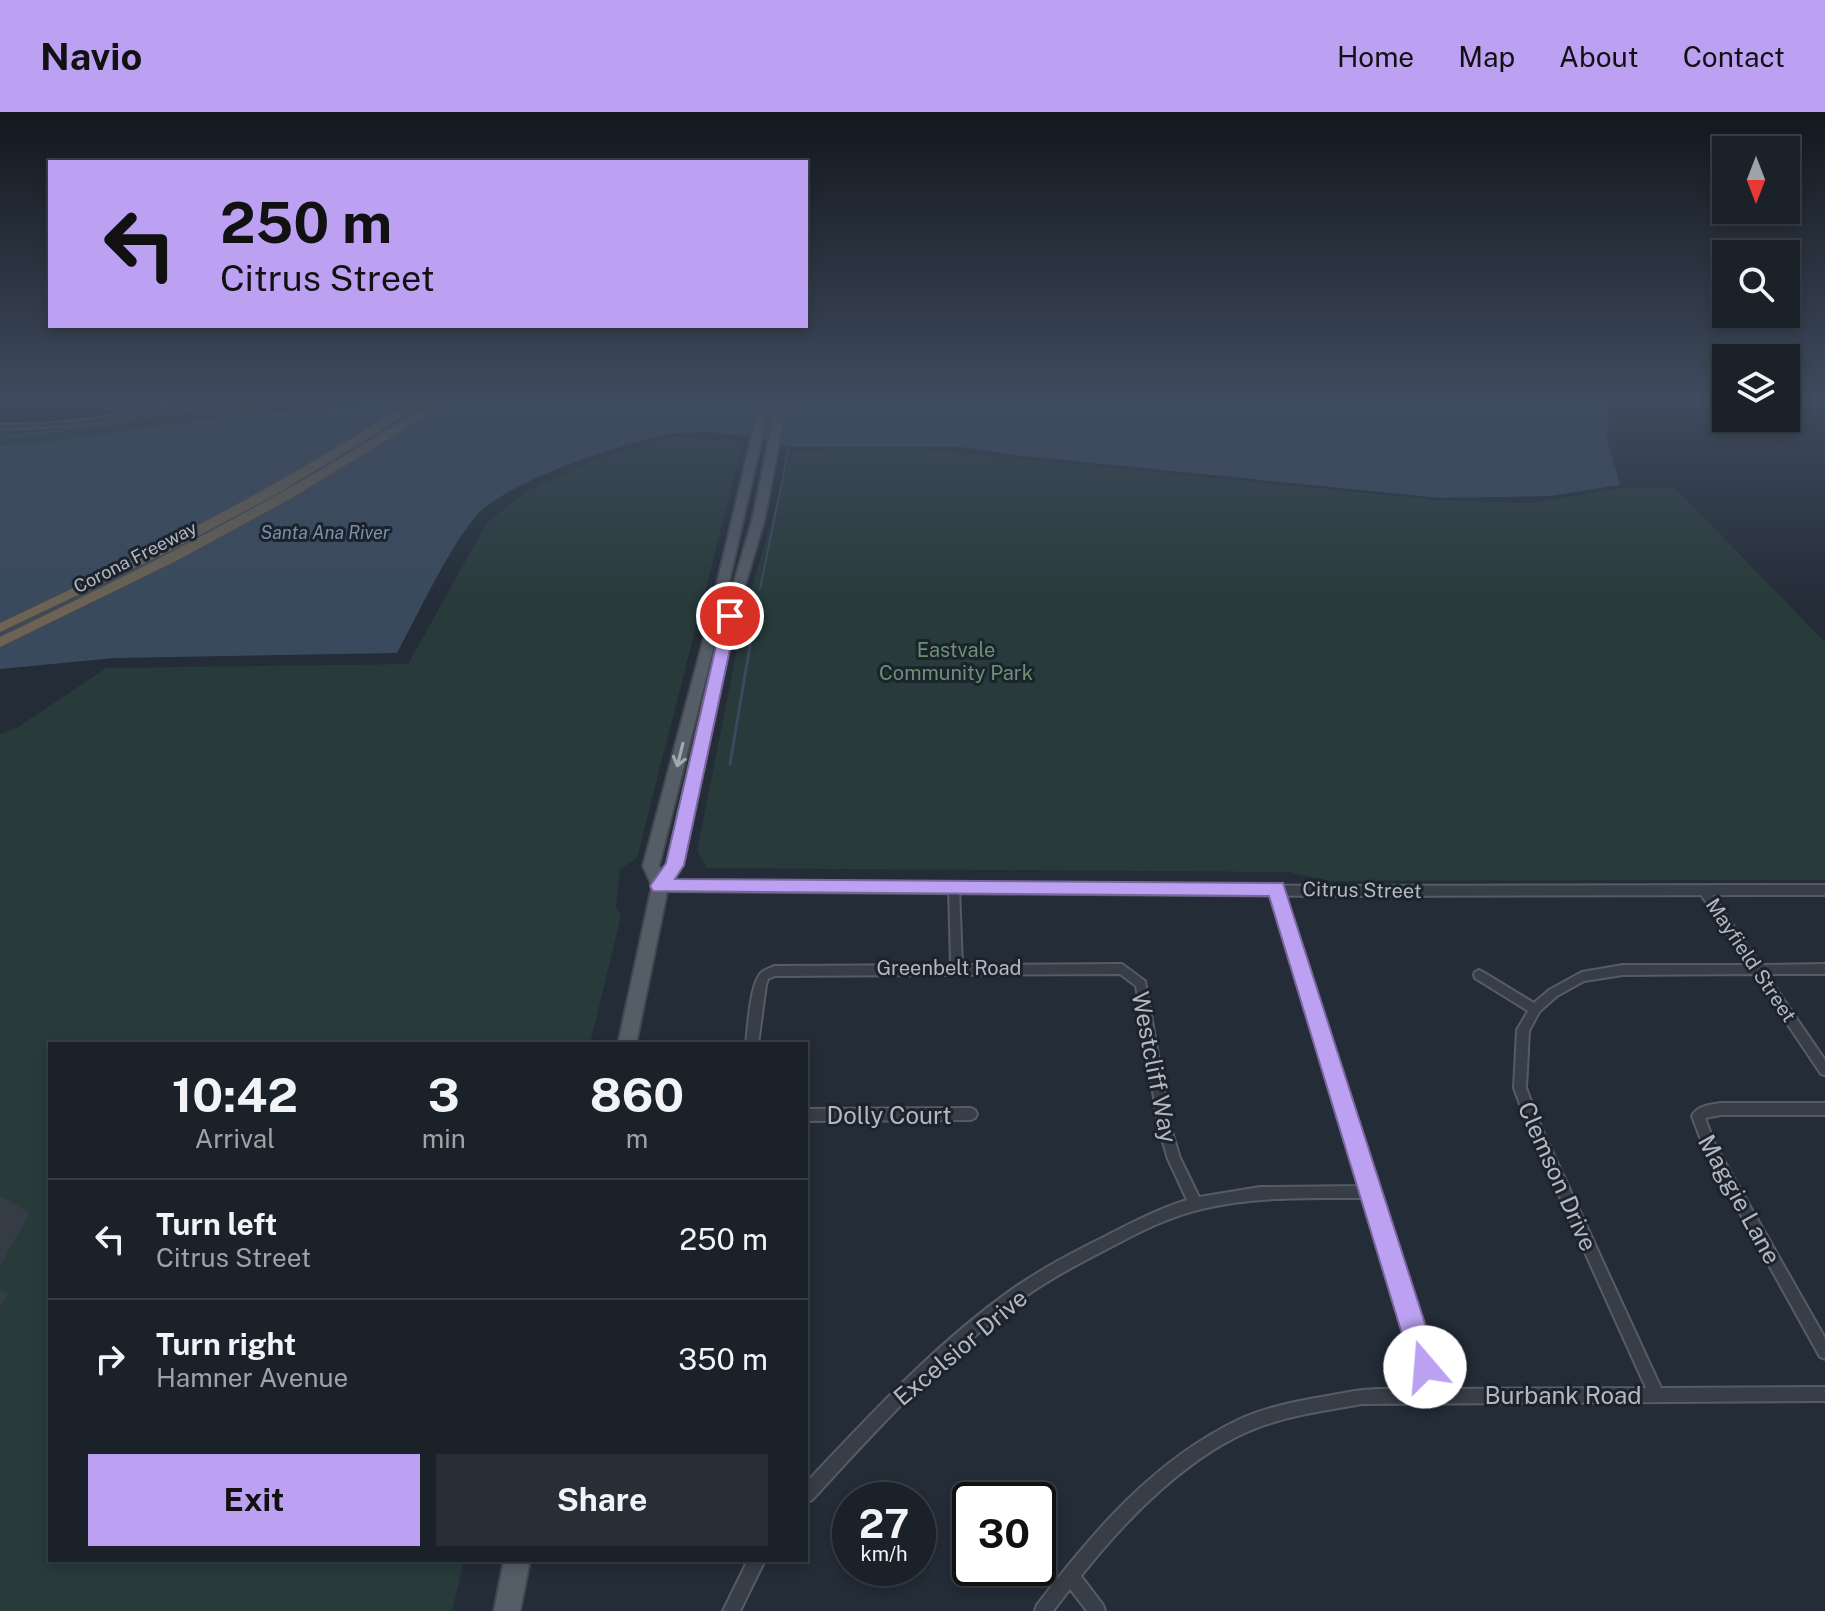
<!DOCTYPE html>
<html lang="en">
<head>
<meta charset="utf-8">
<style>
  body { margin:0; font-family:"Public Sans",sans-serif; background:#272e35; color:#f1f3f6; height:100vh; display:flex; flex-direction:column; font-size:30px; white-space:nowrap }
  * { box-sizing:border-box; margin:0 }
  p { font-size:26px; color:#9fa3a8 }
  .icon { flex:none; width:44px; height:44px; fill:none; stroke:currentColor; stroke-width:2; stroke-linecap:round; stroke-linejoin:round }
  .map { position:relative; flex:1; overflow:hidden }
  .sheet { position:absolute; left:48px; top:930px; width:760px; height:520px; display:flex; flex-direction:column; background:#1a2129; border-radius:0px; box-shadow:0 4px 12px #0003,0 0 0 2px #383e46 }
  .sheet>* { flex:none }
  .guide { position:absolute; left:48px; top:48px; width:760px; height:168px; border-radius:0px; box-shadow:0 4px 12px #0003,0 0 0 2px #383e46; background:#bca0f2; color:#111; overflow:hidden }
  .needle { width:52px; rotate:180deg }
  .controls { position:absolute; left:1712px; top:24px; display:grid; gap:16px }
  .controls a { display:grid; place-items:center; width:88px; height:88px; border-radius:0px; background:#1a2129; box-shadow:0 4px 12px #0003,0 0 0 2px #383e46; font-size:40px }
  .speed { position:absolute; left:832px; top:1370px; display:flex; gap:16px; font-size:40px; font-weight:700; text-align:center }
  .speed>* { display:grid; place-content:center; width:104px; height:104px; border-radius:50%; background:#1a2129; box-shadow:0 4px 12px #0003,0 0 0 2px #383e46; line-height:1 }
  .speed small { font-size:20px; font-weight:400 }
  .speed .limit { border:4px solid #111; border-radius:12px; background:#fff; color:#111 }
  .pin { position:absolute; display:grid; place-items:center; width:68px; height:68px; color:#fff; margin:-34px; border:4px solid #fff; border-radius:50%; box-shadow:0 2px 8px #0007 }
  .me { position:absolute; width:88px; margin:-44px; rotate:342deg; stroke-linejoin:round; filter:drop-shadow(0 0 6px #0008) }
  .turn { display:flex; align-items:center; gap:28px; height:168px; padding:0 40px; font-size:36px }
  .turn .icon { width:104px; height:104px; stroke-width:2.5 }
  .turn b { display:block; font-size:56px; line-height:68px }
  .eta { display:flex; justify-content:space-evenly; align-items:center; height:136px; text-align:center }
  .eta b { font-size:48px; font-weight:700; line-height:56px }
  .action { display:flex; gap:16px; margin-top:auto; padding:16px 40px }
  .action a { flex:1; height:92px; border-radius:0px; background:#bca0f2; color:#111; font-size:32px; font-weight:700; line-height:92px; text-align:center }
  .action a+a { background:#272e35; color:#f1f3f6 }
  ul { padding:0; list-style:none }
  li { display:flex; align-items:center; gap:24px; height:120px; padding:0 40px; border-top:2px solid #383e46 }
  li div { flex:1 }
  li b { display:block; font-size:30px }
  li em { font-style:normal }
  header { display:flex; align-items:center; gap:48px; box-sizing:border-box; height:112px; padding:0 40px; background:#bca0f2; color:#111 }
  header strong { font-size:38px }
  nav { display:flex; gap:44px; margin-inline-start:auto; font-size:28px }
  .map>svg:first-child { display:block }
  .green { fill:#283a3a }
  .water { fill:#3a4a5e }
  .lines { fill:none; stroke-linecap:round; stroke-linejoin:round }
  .stream-far1 { stroke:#3a4a5e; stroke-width:2 }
  .stream { stroke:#3a4a5e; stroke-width:3 }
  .minor-casing { stroke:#555c65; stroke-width:4 }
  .tertiary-casing { stroke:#555c65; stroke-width:4 }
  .primary-casing { stroke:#404750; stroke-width:4 }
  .motorway-casing { stroke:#424952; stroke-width:4 }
  .minor { fill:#373e47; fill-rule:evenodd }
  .tertiary { fill:#373e47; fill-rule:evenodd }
  .primary { fill:#555d67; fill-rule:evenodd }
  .motorway { fill:#6c6355; fill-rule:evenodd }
  .shaded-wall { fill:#353c45 }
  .oneway { stroke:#9fa7b1 }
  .route { fill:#bca0f2; stroke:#7a689d; stroke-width:2 }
  .labels { text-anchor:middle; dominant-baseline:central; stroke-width:6; stroke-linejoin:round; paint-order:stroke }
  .far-water-label { font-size:18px; font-style:italic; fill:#7c90a9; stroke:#1c232c }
  .far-street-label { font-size:18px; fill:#b2b9c3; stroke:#1c232c }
  .park-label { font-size:20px; fill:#6b9274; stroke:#1c232c }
  .street-label { font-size:20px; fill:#b2b9c3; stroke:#1c232c }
  .near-street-label { font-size:24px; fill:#b2b9c3; stroke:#1c232c }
</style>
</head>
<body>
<header>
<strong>Navio</strong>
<nav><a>Home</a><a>Map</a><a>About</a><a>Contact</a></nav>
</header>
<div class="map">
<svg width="1825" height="1499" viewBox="0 0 1825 1499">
  <rect width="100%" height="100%" fill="#232c37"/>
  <g class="green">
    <path d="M270,285h376l-646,59v-26l38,1 130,-24z"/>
    <path d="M675,324l68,6 -106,416 -17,11 -4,38 5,9 -31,128h-540v516h414l-12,51h-452v-877l18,-7 88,-59 302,-4 78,-140 39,-32 70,-32z"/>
    <path d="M897,337l43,2 497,49 95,3 96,-16h46l151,155v238l-496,1 -40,-9 -582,-4 -10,-17 46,-233 49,-167z"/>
  </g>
  <path class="water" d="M404,285h1213l-7,3 -3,39 13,46 -70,11 -110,2 -427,-43 -51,-8h-173c-33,-11 -74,-17 -109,-14 -47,5 -164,46 -198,77 -28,26 -65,107 -85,143l-282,5 -115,11v-223c74,-5 147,-19 220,-29 62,-7 124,-5 184,-20z"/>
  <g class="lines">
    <g class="stream-far1">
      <path d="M117,316v-5l73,-14"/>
      <path d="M0,326l117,-15"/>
      <path d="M760,477l30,-146"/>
    </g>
    <path class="stream" d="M730,652l24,-142"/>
    <g class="minor-casing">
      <g id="minor">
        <path d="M171,285h7c-46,29 -125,30 -178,32v-4c58,-1 118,-4 171,-28z"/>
        <path d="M954,772l4,1 1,3 3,77 160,-1 23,17 26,148 9,29 19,39 61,-10 102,-1 -91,-298 1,-3h8l159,504 207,-1 -117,-260 -15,-40 3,-58 11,-19 -53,-33 -1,-3 1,-3 4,-2 4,2 51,31 15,-13 33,-18 41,-7h125l-50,-75 1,-3h8l53,78 65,-1v10h-59l59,86v15l-4,-1 -67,-100 -131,1 -39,6 -27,15 -18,16 -10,19 -3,57 15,39 120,261 164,-1v14l-463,3c-34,6 -70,11 -103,23 -68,25 -134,93 -178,149l22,29 2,6h-18l-17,-22 -17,22h-18l2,-6c55,-72 117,-145 201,-185 28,-13 59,-19 89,-24 12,-2 24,-5 36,-6 20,-2 41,-1 62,-1l-59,-191c-55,0 -110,-2 -164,11 -31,7 -61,22 -89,37 -31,16 -62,32 -90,52 -79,57 -145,130 -211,202l-6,2v-19c65,-69 130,-140 208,-195 29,-20 59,-36 90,-51 27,-14 54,-28 83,-37l-19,-41 -9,-30 -23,-143 -16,-12 -345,2 -7,3 -2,6 -8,59h-12c2,-16 4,-62 16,-72 1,-1 10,-5 12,-6l177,-1 -2,-77 1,-3z"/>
        <path d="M1721,991h104v12h-104l-16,3 10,27 110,193v21l-5,-2 -116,-209 -12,-32c6,-11 18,-11 29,-13z"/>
        <path d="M971,996l4,2 2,4 -2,4 -4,2 -165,1v-12z"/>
        <path d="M748,1448h17l-25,51h-17z"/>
      </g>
    </g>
    <g class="tertiary-casing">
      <path id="tertiary" d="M660,769l679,5 486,-1v10l-486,1 -679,-5 -4,-2 -2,-3 2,-3z"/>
    </g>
    <g class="primary-casing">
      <g id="primary">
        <path d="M761,285h10l-52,229 -60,240 3,5 5,-8 57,-247 28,-95 26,-124h10l-24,124 -28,95 -53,249 -15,22 -32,157h-18l34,-158 -9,-20 64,-240z"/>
        <path d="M504,1448h26l-10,51h-26z"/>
      </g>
    </g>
    <g class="motorway-casing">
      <g id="motorway">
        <path d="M416,285h12l-51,36 -102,62 -107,57 -168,80v-9c144,-68 284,-138 416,-226z"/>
        <path d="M439,285h12l-54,37 -109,66 -112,61 -176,86v-10c151,-72 299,-149 439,-240z"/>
      </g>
    </g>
    <use href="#minor" class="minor"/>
    <use href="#tertiary" class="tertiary"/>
    <use href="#primary" class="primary"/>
    <use href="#motorway" class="motorway"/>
  </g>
  <g class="shaded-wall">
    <path d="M1,1084l29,17 -30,53v-68z"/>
    <path d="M0,1178l8,3 -8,15z"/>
  </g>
  <defs><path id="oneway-shaft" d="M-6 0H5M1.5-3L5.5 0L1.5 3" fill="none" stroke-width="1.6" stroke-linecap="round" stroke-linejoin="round" transform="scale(2)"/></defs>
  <use class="oneway" href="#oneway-shaft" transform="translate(680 643) rotate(104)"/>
  <linearGradient id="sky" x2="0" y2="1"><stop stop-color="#13181e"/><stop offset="0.58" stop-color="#3f4b5e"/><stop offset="1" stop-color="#3f4b5e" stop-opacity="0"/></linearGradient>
  <rect width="1825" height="495" fill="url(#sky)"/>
  <path class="route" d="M730,500l7,4 -53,249 -9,14 608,4 156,484 -4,9 -10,4 -9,-4 -4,-9 -143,-471 -616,-5 -3,-5 16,-23 57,-247z"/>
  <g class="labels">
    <g class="far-water-label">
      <text x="325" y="420">Santa Ana River</text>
    </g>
    <g class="far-street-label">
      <text transform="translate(135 445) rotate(-27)">Corona Freeway</text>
    </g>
    <g class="park-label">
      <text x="956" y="538">Eastvale<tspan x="956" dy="23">Community Park</tspan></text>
    </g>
    <g class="street-label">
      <text transform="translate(1362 778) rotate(1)">Citrus Street</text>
      <text transform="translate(1751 848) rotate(56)">Mayfield Street</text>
      <text x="949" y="856">Greenbelt Road</text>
    </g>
    <g class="near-street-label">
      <text transform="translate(1155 955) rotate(79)">Westcliff Way</text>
      <text x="889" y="1003">Dolly Court</text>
      <text transform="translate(1558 1064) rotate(66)">Clemson Drive</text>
      <text transform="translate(1740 1087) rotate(61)">Maggie Lane</text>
      <text transform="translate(960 1235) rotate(-40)">Excelsior Drive</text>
      <text x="1563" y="1283">Burbank Road</text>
    </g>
  </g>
</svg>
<div class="controls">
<a><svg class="needle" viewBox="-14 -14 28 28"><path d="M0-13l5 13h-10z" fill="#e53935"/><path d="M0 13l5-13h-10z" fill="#9fa3a8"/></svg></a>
<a><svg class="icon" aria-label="search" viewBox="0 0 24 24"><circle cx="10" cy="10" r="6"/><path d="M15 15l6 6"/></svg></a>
<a><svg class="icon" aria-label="layers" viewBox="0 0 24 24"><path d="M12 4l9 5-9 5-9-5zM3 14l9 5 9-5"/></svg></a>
</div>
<div class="speed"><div>27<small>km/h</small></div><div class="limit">30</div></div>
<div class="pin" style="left:730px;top:504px;background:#d93025"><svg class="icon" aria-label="arrive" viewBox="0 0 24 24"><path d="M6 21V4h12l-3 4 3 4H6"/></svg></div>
<svg class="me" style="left:1425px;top:1255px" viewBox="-20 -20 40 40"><circle r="19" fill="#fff"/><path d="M0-13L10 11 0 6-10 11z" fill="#bca0f2"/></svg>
<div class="guide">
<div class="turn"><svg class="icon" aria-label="left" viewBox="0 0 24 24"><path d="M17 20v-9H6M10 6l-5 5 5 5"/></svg><div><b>250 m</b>Citrus Street</div></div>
</div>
<section class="sheet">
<div class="eta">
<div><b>10:42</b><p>Arrival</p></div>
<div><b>3</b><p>min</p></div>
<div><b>860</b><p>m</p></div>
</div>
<ul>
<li><svg class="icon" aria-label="left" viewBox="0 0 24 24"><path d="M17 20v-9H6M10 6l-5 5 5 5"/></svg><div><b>Turn left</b><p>Citrus Street</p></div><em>250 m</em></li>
<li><svg class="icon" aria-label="right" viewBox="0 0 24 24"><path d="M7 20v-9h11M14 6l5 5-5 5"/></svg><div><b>Turn right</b><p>Hamner Avenue</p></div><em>350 m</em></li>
</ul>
<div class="action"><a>Exit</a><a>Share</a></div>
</section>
</div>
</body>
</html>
